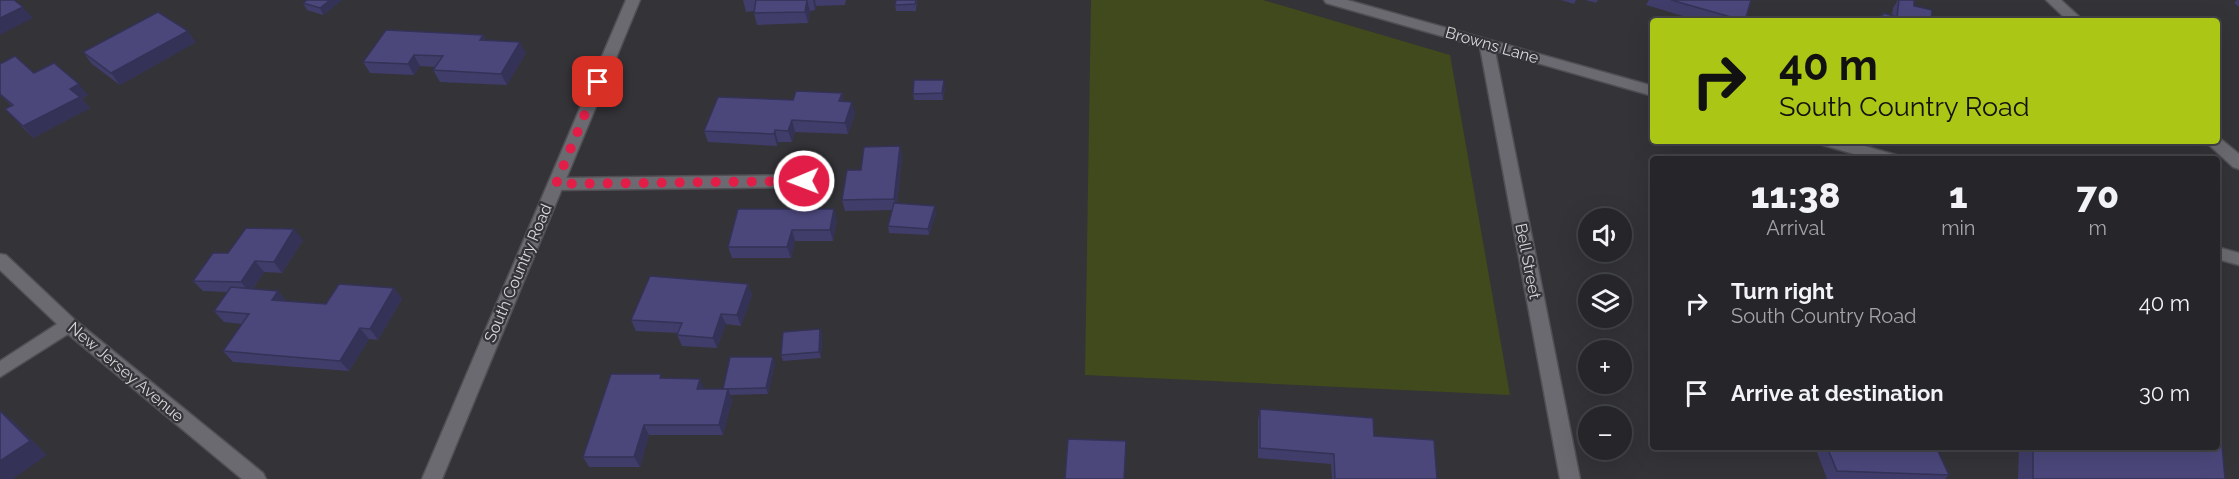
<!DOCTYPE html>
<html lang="en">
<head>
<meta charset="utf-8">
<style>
  body { margin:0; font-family:Raleway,sans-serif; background:#2e2e32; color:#f1f3f6; height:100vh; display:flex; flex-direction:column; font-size:22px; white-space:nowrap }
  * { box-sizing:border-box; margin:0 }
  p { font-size:20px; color:#a4a5a8 }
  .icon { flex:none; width:33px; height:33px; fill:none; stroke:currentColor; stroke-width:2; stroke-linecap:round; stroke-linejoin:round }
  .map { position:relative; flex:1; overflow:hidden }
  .panel { position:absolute; left:1650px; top:156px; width:570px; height:294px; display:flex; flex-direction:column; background:#26262a; border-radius:6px; box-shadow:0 6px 24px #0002,0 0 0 2px #424347 }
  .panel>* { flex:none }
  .guide { position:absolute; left:1650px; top:18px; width:570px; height:126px; border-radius:6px; box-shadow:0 6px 24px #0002,0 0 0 2px #424347; background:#abc615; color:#111; overflow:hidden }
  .buttons { position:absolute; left:1578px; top:208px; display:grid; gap:12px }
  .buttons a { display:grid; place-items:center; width:54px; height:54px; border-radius:50%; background:#26262a; box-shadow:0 6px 24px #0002,0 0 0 2px #424347; font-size:30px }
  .pin { position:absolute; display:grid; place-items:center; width:51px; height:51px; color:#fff; margin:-26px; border-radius:12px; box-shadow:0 3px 9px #0006 }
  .me { position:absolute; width:66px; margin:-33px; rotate:269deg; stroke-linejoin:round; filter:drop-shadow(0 0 4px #0008) }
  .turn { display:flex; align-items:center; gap:21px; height:126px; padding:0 30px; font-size:27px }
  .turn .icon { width:78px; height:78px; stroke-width:2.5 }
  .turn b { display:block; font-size:42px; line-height:51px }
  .eta { display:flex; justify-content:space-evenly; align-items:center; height:102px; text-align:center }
  .eta b { font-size:36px; font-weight:800; line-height:42px }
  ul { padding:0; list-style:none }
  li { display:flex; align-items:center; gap:18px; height:90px; padding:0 30px }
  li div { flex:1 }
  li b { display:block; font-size:22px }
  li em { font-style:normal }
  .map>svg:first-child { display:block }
  .green { fill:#414a1c }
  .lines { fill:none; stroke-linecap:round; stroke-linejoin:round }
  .service-casing { stroke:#4f4f54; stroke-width:3 }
  .minor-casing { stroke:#4f4f54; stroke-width:3 }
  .secondary-casing { stroke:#4f4f54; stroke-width:3 }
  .service { fill:#6a6a70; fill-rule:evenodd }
  .minor { fill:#6a6a70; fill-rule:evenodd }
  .secondary { fill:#6a6a70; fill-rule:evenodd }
  .wall { fill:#403d6a }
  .shaded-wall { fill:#343256 }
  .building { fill:#4b477b; stroke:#343256; stroke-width:1.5 }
  .route { stroke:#e11d48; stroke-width:10; stroke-dasharray:0 18 }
  .labels { text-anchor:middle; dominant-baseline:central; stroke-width:4.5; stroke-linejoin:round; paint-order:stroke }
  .street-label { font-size:16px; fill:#d8d8db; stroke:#333338 }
</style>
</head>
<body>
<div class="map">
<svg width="2239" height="479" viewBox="0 0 2239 479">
  <rect width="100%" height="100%" fill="#333338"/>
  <path class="green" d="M1091,0h172l187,55 60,340 -425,-20z"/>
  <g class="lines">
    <g class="service-casing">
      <path id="service" d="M804,175l8,6 -8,6 -248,3 -8,-6 8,-6z"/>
    </g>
    <g class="minor-casing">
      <g id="minor">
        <path d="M1324,0h23l306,86v10l-158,-45 85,428h-20l-80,-432 -154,-44z"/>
        <path d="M2046,0h15l23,21h-16z"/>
        <path d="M2217,136l22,18v15l-6,-2 -24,-22 -3,-4h11z"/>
        <path d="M1820,141h27l49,14 2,4h-27l-48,-14z"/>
        <path d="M2217,247l22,6v12l-22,-6z"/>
        <path d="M0,254l6,1 69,65 188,153 3,6h-24l-174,-145 -68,43v-16l57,-37 -57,-54z"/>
      </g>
    </g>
    <g class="secondary-casing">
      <path id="secondary" d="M626,0h14l-198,479h-20z"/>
    </g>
    <use href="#service" class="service"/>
    <use href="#minor" class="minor"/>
    <use href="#secondary" class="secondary"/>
  </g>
  <g class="wall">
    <path d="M342,0l-19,15 -16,-5 -4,-7z"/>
    <path d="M743,0h103l-1,5 -29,1 -1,4 -5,1 -2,12 -51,2 -3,-12v-2l-8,1z"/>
    <path d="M896,0h27h-6l-1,11h-20l-1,-6z"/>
    <path d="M1561,0h15l-2,4z"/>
    <path d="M1585,0h13l-2,3z"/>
    <path d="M1649,0h102l-6,21h-45l-54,-16z"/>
    <path d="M1898,0h14l2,6 17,15h-53l5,-8 9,2 1,-7z"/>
    <path d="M2237,0h2v7l-5,-4z"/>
    <path d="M483,35l3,5 40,13 -19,32 -67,-3 -7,-12 3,-3 -16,-1 -6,9 -44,-2 -7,-11z"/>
    <path d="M196,42l-76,43 -28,-21 -9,-12z"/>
    <path d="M0,64l34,9 54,22 -6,4 8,9 -57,30 -28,-29 7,-3 -12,-11z"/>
    <path d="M945,87l-2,13h-29l-1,-6z"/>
    <path d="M842,93l1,8 12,12 -7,21 -53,-2 -3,10h-14l-1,4 -69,-4 -4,-11 89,-31z"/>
    <path d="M2087,141h23l-4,4z"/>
    <path d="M900,146l2,11 -5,47 39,9 -7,22 -40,-2 -1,-7 4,-16 -47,1 -3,-11 19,-30z"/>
    <path d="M738,209l99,11 -4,21h-38l-4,17h-59l-4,-11z"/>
    <path d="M303,240l-21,33 -18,-1 -11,17 25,2 8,10 40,3 68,-16 8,11 -24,41 -9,-1 -20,32 -116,-9 -10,-11 19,-27 -18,-2 -10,-11 14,-19 -25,-1 -10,-10 35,-28z"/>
    <path d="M748,284l4,11 -11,31 -15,-2 -9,24 -35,-2 -5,-11 1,-2 -42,-2 -5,-11z"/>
    <path d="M820,329l2,6 -1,23 -38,3 -2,-6z"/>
    <path d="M775,363l-7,31 -38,1 2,5 -9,35h-74l-9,32h-51l-6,-10 80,-79 41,11h19z"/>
    <path d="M1260,409l114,27 63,43h-105l-1,-15 -73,-6v-38z"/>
    <path d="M1815,447h121l13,28 -4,4h-118z"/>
    <path d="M2019,447h198l8,32h-207z"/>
  </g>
  <g class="shaded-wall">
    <path d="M330,0h12l-19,15 -3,-7z"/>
    <path d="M807,0l3,11 -2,12 -3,-11z"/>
    <path d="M813,0h2l1,6 -1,4z"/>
    <path d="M23,7l10,11 -33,17v-17z"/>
    <path d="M188,31l8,11 -76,43 -9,-12z"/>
    <path d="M483,35l6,11 -9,-6z"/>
    <path d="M520,42l6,11 -19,32 -6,-11z"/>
    <path d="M414,55l6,11 -6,9 -6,-11z"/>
    <path d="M944,80l1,7 -2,13 -1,-7z"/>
    <path d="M79,84l9,11 -6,4 8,9 -57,30 -10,-12 47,-37z"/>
    <path d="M842,93l2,11 -5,-3z"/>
    <path d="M852,102l3,11 -7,21 -3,-11z"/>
    <path d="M792,120l3,12 -3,10 -4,-11z"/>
    <path d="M775,130l3,12 -1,4 -3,-12z"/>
    <path d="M900,146l2,11 -6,53 -2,-11z"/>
    <path d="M935,206l1,7 -7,22 -1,-6z"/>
    <path d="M834,209l3,11 -4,21 -3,-11z"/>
    <path d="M294,229l9,11 -21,33 -8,-11z"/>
    <path d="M792,230l3,11 -4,17 -4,-11z"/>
    <path d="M255,261l9,11 -14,21 -9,-11z"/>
    <path d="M748,284l4,11 -11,31 -4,-11z"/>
    <path d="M394,288l8,11 -24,41 -8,-11z"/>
    <path d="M278,291l9,11 -15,-2z"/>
    <path d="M721,314l5,10 -9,24 -4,-10z"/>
    <path d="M360,328l9,11 -20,32 -9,-10z"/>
    <path d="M820,329l2,6 -1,23 -2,-6z"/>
    <path d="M773,357l2,6 -7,31 -2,-6z"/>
    <path d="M700,379l4,10h-7z"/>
    <path d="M728,389l4,11 -9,35 -4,-10z"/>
    <path d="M0,410l12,10 35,35 -34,24h-13z"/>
    <path d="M644,425l5,10 -9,32 -6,-10z"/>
  </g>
  <g class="building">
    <path d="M0,0h14l9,7 -23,11z"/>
    <path d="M307,0h23l-10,8 -17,-5z"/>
    <path d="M756,0h51l-2,12 -51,1z"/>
    <path d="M896,0h20l-1,4 -20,1z"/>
    <path d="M1671,0h80l-6,21z"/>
    <path d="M1899,0h15v6l18,4 -1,11h-49l1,-8 14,4z"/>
    <path d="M158,12l30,19 -77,42 -28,-21z"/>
    <path d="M386,30l97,5 -3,5 40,2 -19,32 -68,-4 10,-14 -29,-1 -6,9 -45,-2z"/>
    <path d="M15,56l19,17 20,-10 25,21 -9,5 10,8 -57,29 -18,-17 8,-4 -13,-11v-30z"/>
    <path d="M914,80h30l-2,13 -29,1z"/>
    <path d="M796,91l46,2 -3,8 13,1 -7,21 -53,-3 -4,11 -13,-1 -1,4 -70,-3 14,-34 75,3z"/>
    <path d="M900,146l-6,53 -52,1 5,-30h14l3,-23z"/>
    <path d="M894,203l41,3 -7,23 -40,-3z"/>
    <path d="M738,209h96l-4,21h-38l-5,17h-59z"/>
    <path d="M246,228l48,1 -20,33 -19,-1 -14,21 -48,-1 20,-28h15z"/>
    <path d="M650,276l98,8 -11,31 -16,-1 -8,24 -36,-3 5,-12 -51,-3z"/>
    <path d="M339,284l55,4 -24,41 -10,-1 -20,33 -117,-10 26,-37 -35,-3 17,-24 47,4 -6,9 54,4z"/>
    <path d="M820,329l-1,23 -38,3 2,-23z"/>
    <path d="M730,357h43l-7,31 -43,1z"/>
    <path d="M611,374h50l-1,4 40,1 -3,10h31l-9,36h-75l-10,32h-51z"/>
    <path d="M1260,409l113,9 1,18 60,4 3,39h-102l-1,-25 -74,-6z"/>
    <path d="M0,411l30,30 -30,20z"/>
    <path d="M2217,411h2l6,68h-192v-32h184z"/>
    <path d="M1068,439l58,2 -2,38h-59z"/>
    <path d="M1827,447h109l13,28 -112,-4z"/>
  </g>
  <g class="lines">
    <path class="route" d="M598,82l-42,102 248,-3"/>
  </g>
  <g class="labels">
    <g class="street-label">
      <text transform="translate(1492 45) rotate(16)">Browns Lane</text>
      <text transform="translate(1528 261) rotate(79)">Bell Street</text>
      <text transform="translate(518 273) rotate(-67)">South Country Road</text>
      <text transform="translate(126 372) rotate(40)">New Jersey Avenue</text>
    </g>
  </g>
</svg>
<div class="buttons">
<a><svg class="icon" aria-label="sound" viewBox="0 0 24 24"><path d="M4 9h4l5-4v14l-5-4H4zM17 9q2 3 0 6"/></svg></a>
<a><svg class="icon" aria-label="layers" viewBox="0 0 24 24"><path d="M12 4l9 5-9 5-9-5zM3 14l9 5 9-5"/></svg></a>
<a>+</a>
<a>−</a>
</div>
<div class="pin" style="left:598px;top:82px;background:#d93025"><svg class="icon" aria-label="arrive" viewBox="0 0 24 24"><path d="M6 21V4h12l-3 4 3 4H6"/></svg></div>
<svg class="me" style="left:804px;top:181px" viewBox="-20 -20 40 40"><circle r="17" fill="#e11d48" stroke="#fff" stroke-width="3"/><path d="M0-11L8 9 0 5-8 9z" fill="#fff"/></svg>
<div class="guide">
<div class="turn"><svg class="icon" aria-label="right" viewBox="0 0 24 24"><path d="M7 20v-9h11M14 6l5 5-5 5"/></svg><div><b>40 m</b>South Country Road</div></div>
</div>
<section class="panel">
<div class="eta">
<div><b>11:38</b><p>Arrival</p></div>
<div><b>1</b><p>min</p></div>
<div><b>70</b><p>m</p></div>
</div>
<ul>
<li><svg class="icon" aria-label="right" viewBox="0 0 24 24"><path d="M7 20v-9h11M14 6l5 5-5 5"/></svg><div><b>Turn right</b><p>South Country Road</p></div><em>40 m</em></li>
<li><svg class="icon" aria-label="arrive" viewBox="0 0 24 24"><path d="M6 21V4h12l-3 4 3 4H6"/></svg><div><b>Arrive at destination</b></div><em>30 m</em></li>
</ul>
</section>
</div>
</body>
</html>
